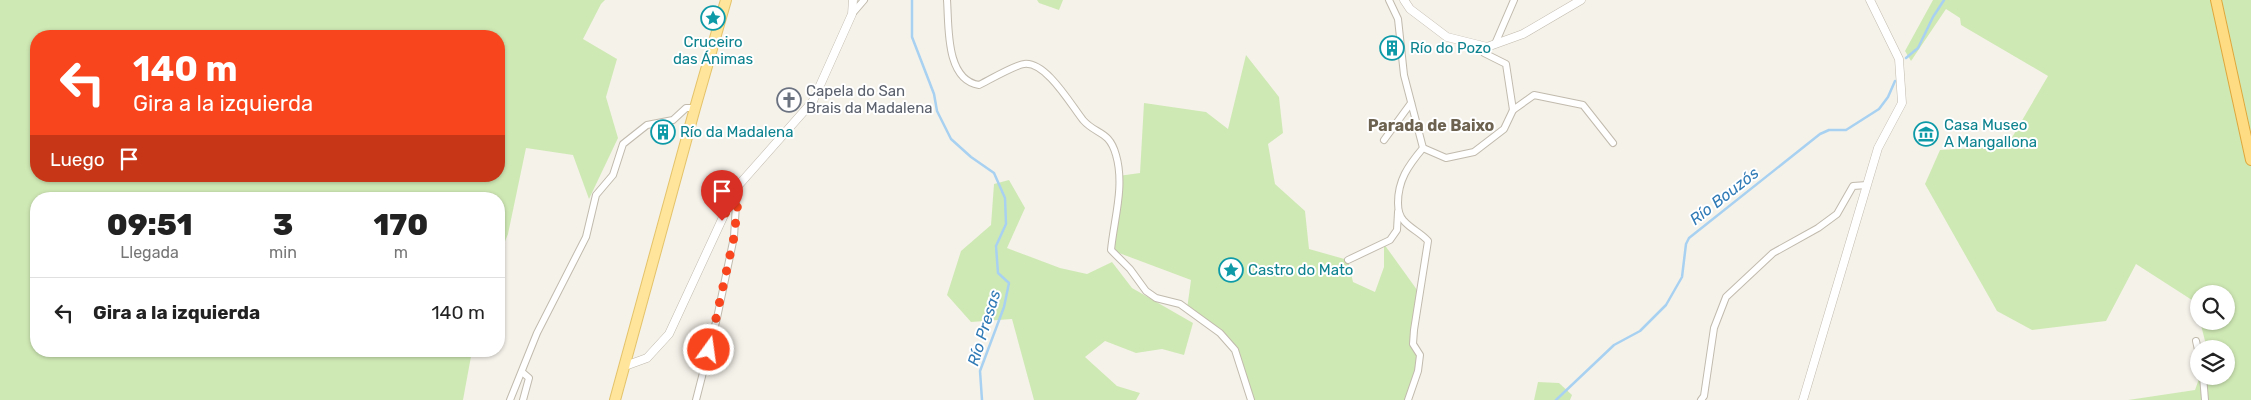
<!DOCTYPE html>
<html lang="es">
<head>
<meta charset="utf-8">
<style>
  body { margin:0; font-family:Rubik,sans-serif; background:#f6f6f6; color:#222; height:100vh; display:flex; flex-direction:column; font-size:19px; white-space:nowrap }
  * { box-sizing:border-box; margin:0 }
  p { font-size:16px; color:#767676 }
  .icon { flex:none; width:28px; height:28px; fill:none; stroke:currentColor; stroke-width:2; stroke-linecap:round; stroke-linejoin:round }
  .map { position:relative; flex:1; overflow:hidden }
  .sheet { position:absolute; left:30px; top:192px; width:475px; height:165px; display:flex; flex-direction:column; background:#fff; border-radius:20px; box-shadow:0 1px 4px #0004 }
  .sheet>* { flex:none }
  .top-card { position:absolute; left:30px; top:30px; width:475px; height:152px; border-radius:20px; box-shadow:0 1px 4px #0004; background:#f9451d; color:#fff; overflow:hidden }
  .controls { position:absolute; left:2190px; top:285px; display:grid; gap:10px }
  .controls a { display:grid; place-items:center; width:45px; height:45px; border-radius:50%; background:#fff; box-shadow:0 1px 4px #0004; font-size:25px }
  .pin { position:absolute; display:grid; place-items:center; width:42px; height:42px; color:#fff; margin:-51px -21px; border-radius:50% 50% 50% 0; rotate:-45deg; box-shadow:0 0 5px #0007 }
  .pin .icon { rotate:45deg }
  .me { position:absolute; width:55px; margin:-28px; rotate:14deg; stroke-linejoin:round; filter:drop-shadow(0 0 4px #0008) }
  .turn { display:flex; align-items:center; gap:18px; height:105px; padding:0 20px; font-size:22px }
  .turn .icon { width:65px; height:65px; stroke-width:2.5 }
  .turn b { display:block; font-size:35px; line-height:42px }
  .then { display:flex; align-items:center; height:48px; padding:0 20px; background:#0003; gap:10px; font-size:19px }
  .eta { display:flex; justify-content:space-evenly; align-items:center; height:85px; text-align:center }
  .eta b { font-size:30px; font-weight:800; line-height:35px }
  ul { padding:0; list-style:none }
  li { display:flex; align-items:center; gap:15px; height:70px; padding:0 20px; border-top:1px solid #e0e0e0 }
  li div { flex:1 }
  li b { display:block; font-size:19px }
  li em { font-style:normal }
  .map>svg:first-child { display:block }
  .green { fill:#cfe9b4; fill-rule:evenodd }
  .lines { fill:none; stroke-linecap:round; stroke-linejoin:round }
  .stream { stroke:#a8d1f1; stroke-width:2.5 }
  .minor-casing { stroke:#c1baad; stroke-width:8 }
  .tertiary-casing { stroke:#c1baad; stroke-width:9 }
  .primary-casing { stroke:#e4c36a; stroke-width:12 }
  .trunk-casing { stroke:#dea73c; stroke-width:12 }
  .minor { stroke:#fff; stroke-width:6 }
  .tertiary { stroke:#fff; stroke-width:8 }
  .primary { stroke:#fee59b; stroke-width:10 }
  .trunk { stroke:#fedc84; stroke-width:10 }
  .route { stroke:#f9451d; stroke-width:9; stroke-dasharray:0 16.2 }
  .labels { text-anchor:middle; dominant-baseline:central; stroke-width:4; stroke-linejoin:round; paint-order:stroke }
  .culture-label { font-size:15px; fill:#0d838f; stroke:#fff; text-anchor:start }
  .worship-label { font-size:15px; fill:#5b616d; stroke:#fff; text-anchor:start }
  .neighbourhood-label { font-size:16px; font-weight:bold; fill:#6c624f; stroke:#fff }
  .water-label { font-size:16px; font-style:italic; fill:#307ab6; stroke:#fff }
</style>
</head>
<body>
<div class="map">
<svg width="2251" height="400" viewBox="0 0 2251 400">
  <rect width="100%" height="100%" fill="#f5f2ea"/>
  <g class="green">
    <path d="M0,0h605l-4,4 -18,35 34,20 -11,38 12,41 -29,61 -16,-44 -47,-7 -18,86 -9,22v-57h-463v152h436l-9,49h-463zM36,36h463v140h-463z"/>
    <path d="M1037,0h26l-4,10 -20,-7z"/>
    <path d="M1933,0h318v400h-123l67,-10 5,-14h26v-27h-19l-7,-28h26v-27h-27v22l-4,-14 -59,-38 -30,57 -74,9 -35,-19 -72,-127 15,-34 67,-4 41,-70 -87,-51 -1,-7 -14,-9 -35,52 -6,-10z"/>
    <path d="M1246,55l33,42 4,36 -15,11 7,40 30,27 4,38 39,11 5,22 22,10 9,-25v-23l36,50 -7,50 7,11 -12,45h-157l-16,-50 -48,-41 4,-29 -80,-30 7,-74 22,-3 4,-70 62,9 22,17z"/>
    <path d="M1009,180l16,28 -18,40 53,20 27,6 25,-12 20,26 61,35 -9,32 -22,-6 -26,4 -31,-12 -20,16 32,29 23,7 -4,7h-102l-22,-81 -41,3 -24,-27 14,-44 30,-26 3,-41z"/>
    <path d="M1538,382l21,1 13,12 -2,5h-36z"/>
  </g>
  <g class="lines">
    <g class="stream">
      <path d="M912,0v37l22,57 3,17 14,28 20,18 23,16 11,25 1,26 -10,22 2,27 11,10 -5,24 -24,64 2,29"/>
      <path d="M1906,58l12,-10 15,-31 11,-17"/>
      <path d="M1556,400l58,-55 26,-14 26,-26 16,-28 4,-33 3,-6 131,-104 9,-4h17l33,-21 9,-12 7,-16"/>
    </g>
    <g class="minor-casing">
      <g id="minor">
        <path d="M947,0c2,25 -2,80 32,85 10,-5 36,-20 45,-21 22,-3 47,41 59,56 13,15 26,10 33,35 9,31 -2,64 -5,95l19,19 16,22 10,7 24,6 40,29 15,17 16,50"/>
        <path d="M1389,0l9,19 6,56 19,73c-15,18 -25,32 -25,55 0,7 1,13 6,18 7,8 17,12 24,20l-14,89 -1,14 7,11 -2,16 -10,29"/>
        <path d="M852,14l12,-14"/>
        <path d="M1495,44l19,-44"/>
        <path d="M1513,110l21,-15 49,10 30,38"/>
        <path d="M1384,140l27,-37"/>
        <path d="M1423,148l23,10 28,-6 30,-23 9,-19 -7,-46 -22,-11 -4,-8"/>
        <path d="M1348,260l42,-20 7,-10 1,-18"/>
        <path d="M2196,341l3,13"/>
        <path d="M522,372l7,6 -6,22"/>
        <path d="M2203,376l2,24"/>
        <path d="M510,400l27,-67 49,-96 10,-42 17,-20 10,-31 24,-19 26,-5 13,-12h9"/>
        <path d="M696,400l21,-82 17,-81 3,-49"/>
        <path d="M1701,400l3,-4 10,-68 12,-31 47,-44 45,-25 19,-14 16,-28 14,-1"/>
      </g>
    </g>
    <g class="tertiary-casing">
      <g id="tertiary">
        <path d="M1404,0l6,9 37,28 40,10 36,-13 58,-34"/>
        <path d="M625,366l22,-8 22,-24 68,-147 76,-86 39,-87 1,-14"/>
        <path d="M1803,400l75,-252 24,-45 -3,-44 -29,-59"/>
      </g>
    </g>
    <g class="primary-casing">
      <path id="primary" d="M615,400l80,-292 31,-108"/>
    </g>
    <g class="trunk-casing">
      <path id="trunk" d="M2216,0l35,160"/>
    </g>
    <use href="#minor" class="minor"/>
    <use href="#tertiary" class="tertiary"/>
    <use href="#primary" class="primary"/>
    <use href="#trunk" class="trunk"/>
  </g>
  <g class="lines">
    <path class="route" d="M709,350l25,-113 4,-36 -1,-14 -15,34"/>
  </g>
  <defs>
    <g id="sight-ring" transform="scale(1.25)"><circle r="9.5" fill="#fff" stroke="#0f9aa8" stroke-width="1.5"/><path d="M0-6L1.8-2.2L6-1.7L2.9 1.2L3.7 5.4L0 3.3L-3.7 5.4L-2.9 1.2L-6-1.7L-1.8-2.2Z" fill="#0f9aa8"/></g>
    <g id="building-ring" transform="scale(1.25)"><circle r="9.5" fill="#fff" stroke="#0f9aa8" stroke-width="1.5"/><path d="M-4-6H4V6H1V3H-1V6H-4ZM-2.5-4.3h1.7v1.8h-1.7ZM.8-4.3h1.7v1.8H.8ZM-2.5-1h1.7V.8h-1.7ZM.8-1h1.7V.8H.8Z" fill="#0f9aa8"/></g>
    <g id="church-ring" transform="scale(1.25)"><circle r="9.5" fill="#fff" stroke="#6b7280" stroke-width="1.5"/><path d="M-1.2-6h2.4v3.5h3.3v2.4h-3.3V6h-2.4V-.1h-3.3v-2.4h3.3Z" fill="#6b7280"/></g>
    <g id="museum-ring" transform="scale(1.25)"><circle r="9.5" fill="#fff" stroke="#0f9aa8" stroke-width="1.5"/><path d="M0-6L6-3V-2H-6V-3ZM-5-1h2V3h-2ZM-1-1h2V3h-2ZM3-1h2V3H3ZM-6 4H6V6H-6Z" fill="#0f9aa8"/></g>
  </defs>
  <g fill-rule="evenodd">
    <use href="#sight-ring" x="713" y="18"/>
    <use href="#building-ring" x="1392" y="48"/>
    <use href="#church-ring" x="789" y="100"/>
    <use href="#building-ring" x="663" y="132"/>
    <use href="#museum-ring" x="1926" y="134"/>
    <use href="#sight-ring" x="1231" y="270"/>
  </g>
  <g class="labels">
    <g class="culture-label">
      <text x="713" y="42" text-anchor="middle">Cruceiro<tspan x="713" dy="17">das Ánimas</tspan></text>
      <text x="1410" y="48">Río do Pozo</text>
      <text x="1944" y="125">Casa Museo<tspan x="1944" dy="17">A Mangallona</tspan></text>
      <text x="680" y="132">Río da Madalena</text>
      <text x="1248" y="270">Castro do Mato</text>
    </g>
    <g class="worship-label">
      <text x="806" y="91">Capela do San<tspan x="806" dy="17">Brais da Madalena</tspan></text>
    </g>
    <g class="neighbourhood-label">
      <text x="1431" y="125">Parada de Baixo</text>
    </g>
    <g class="water-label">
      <text transform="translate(1724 196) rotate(-38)">Río Bouzós</text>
      <text transform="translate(984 328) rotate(-73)">Río Presas</text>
    </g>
  </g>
</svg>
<div class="controls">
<a><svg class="icon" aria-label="search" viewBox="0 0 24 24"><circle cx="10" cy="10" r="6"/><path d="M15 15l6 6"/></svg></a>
<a><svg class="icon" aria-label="layers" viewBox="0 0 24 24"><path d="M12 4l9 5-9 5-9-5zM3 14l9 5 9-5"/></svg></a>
</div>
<div class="pin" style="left:722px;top:221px;background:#d93025"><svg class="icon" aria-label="arrive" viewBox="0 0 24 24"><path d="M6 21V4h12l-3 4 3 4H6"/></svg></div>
<svg class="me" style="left:709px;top:350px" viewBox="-20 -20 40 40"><circle r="17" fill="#f9451d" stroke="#fff" stroke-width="3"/><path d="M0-11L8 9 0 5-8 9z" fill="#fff"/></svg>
<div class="top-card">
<div class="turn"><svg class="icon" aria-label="left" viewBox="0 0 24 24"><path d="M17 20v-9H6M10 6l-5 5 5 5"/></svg><div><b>140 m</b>Gira a la izquierda</div></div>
<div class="then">Luego<svg class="icon" aria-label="arrive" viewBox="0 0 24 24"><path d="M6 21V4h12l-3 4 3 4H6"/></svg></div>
</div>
<section class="sheet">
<div class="eta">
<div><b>09:51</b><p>Llegada</p></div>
<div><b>3</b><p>min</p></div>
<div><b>170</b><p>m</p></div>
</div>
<ul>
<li><svg class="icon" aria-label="left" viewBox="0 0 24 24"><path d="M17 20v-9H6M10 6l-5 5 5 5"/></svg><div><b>Gira a la izquierda</b></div><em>140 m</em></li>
</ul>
</section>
</div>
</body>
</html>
